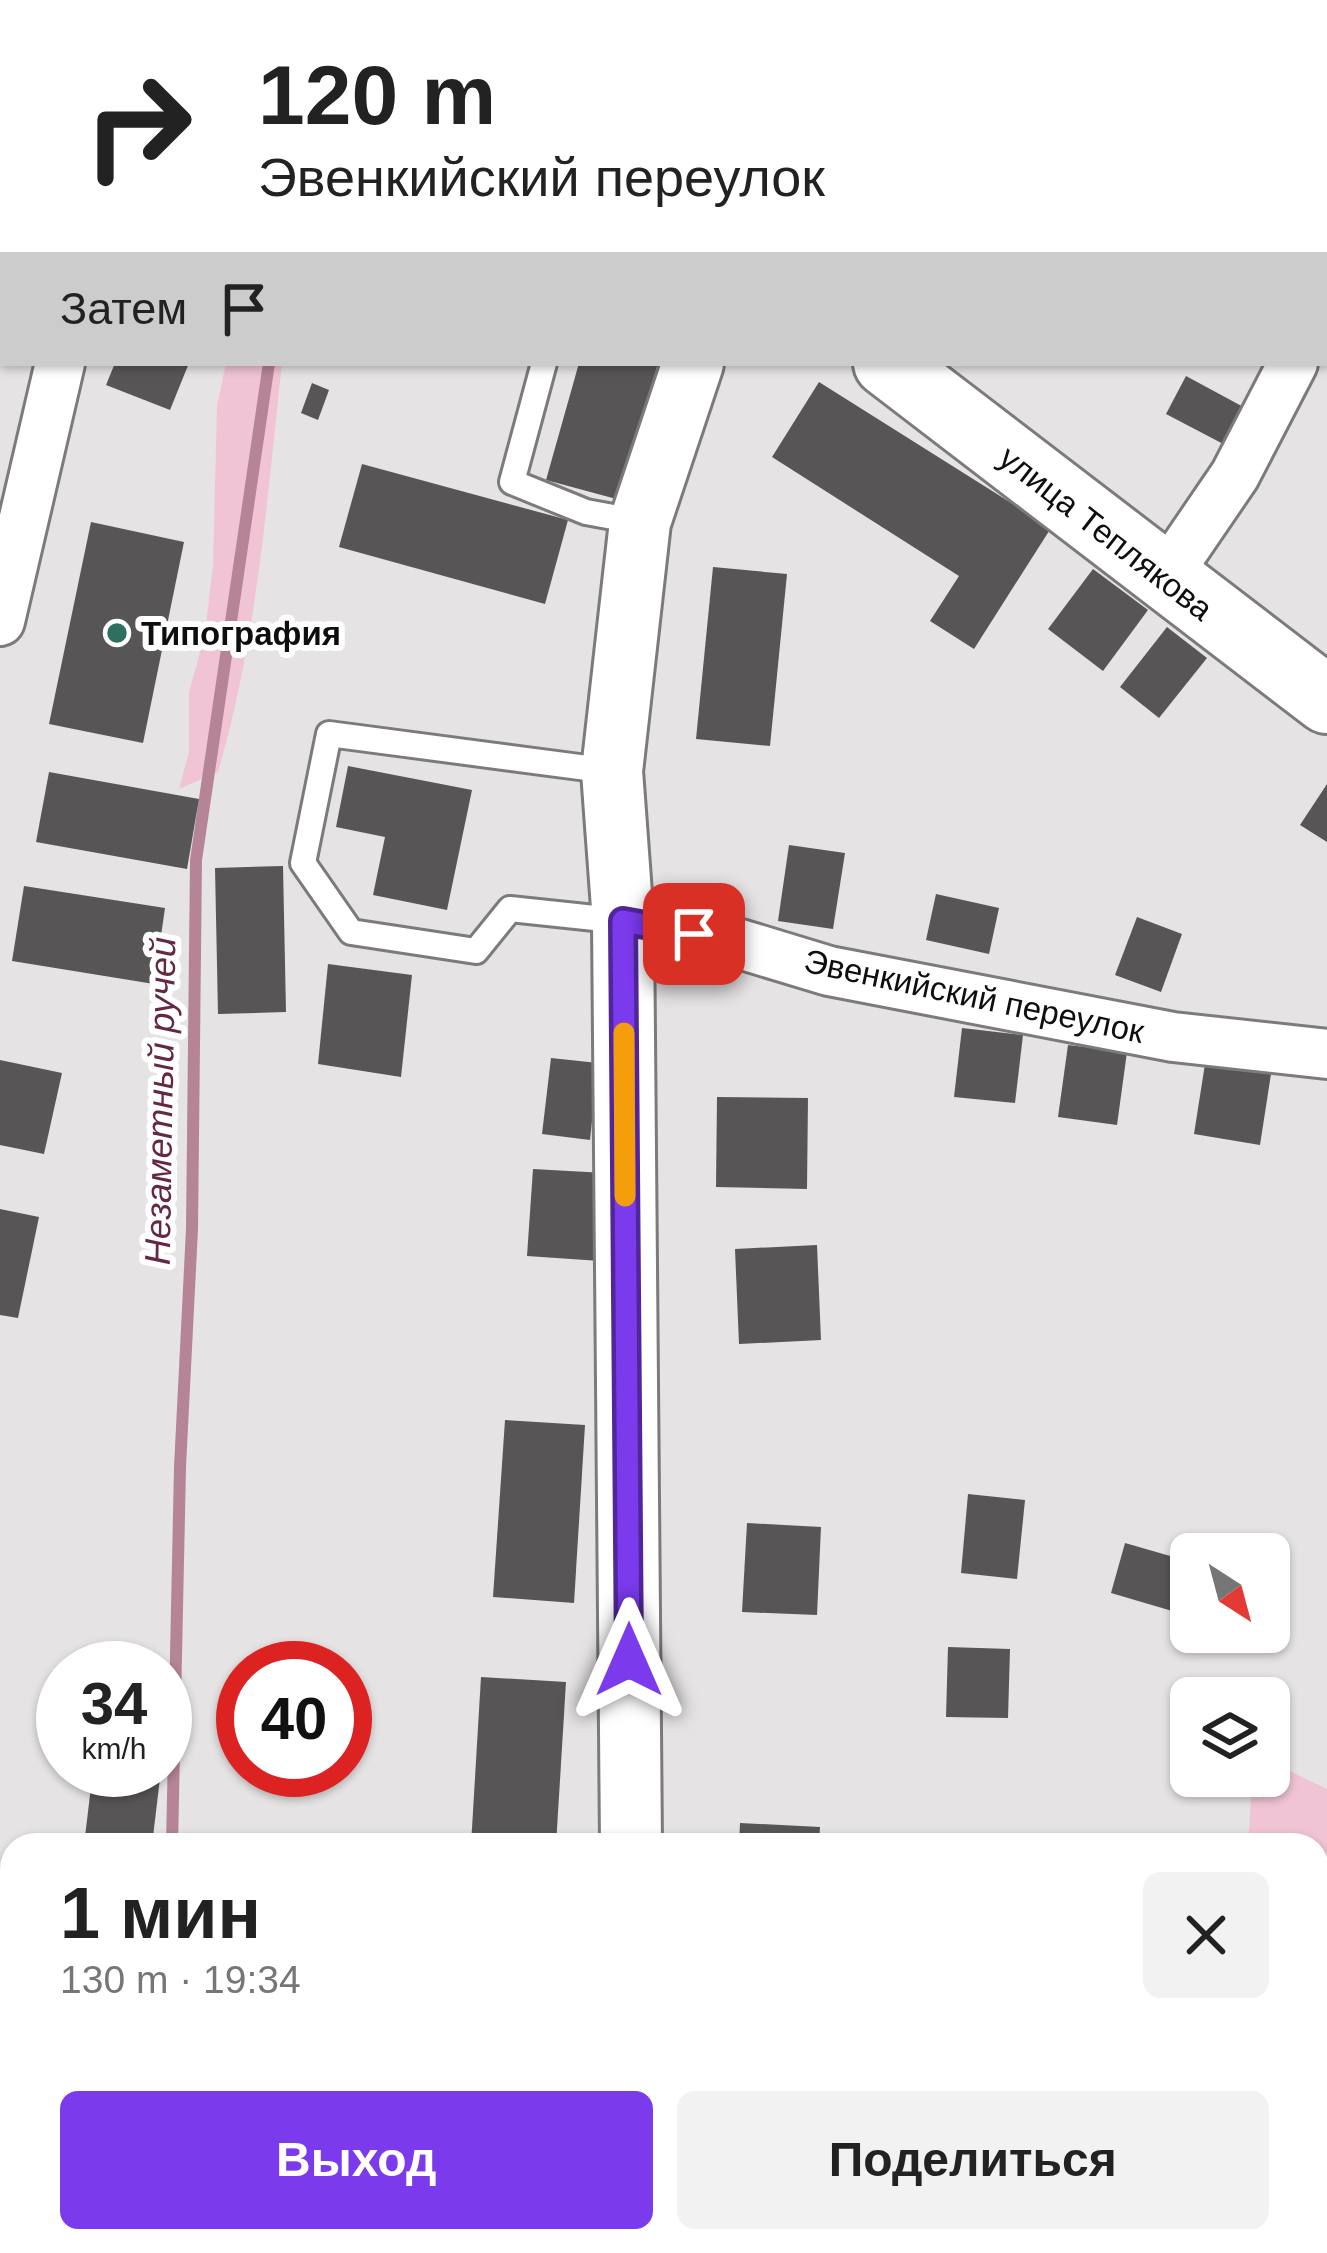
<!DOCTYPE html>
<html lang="ru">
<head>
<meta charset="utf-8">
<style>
  body { margin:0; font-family:Arial,sans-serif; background:#f2f2f2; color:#222; height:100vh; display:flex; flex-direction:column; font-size:45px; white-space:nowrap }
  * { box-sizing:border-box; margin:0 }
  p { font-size:39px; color:#767676 }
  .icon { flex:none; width:66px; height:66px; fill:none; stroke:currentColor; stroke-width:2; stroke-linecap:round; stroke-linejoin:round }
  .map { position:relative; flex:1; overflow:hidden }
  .sheet { position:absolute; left:0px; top:1833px; width:1329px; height:420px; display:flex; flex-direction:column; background:#fff; border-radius:36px 36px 0 0; box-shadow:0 3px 9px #0004 }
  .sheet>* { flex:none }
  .top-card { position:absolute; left:0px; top:0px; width:1329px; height:366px; box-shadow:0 3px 9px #0004; background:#fff; color:#222; overflow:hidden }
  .needle { width:78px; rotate:144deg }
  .fabs { position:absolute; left:1170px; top:1533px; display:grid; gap:24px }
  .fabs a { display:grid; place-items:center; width:120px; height:120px; border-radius:18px; background:#fff; box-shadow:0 3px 9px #0004; font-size:60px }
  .speed { position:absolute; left:36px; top:1641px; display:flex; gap:24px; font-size:60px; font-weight:700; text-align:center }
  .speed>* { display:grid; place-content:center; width:156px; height:156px; border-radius:50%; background:#fff; box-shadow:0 3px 9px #0004; line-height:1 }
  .speed small { font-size:30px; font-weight:400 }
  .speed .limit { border:18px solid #d22; background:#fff; color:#111 }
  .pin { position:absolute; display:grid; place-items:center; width:102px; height:102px; color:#fff; margin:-51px; border-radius:24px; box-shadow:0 6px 18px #0006 }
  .me { position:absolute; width:132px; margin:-66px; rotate:0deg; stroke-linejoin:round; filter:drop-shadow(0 0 9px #0008) }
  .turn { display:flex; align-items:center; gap:42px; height:252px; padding:0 60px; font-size:54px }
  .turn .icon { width:156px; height:156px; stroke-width:2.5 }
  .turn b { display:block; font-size:84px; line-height:102px }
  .then { display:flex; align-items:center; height:114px; padding:0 60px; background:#0003; gap:24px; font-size:45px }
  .round { display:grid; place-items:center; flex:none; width:126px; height:126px; border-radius:18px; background:#f2f2f2 }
  .headline { display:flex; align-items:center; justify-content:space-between; height:204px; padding:0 60px }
  h1 { font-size:72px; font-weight:600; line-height:90px }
  .cta { display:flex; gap:24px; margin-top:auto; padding:24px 60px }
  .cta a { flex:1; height:138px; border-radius:18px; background:#7c3aed; color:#fff; font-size:48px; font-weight:600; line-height:138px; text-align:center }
  .cta a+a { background:#f2f2f2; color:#222 }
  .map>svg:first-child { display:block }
  .green { fill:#f1c4d5 }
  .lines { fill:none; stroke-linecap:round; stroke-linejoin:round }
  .stream { stroke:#b58497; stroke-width:12 }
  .building { fill:#585556 }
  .service-casing { stroke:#7d7a7b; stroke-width:30 }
  .minor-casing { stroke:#7d7a7b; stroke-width:54 }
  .tertiary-casing { stroke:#7d7a7b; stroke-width:66 }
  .secondary-casing { stroke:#7d7a7b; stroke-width:72 }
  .service { stroke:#fff; stroke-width:24 }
  .minor { stroke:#fff; stroke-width:48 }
  .tertiary { stroke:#fff; stroke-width:60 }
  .secondary { stroke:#fff; stroke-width:66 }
  .route-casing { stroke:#51269a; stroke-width:30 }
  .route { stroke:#7c3aed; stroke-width:21 }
  .slow { stroke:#f59e0b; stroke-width:21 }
  .poi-dot { fill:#2e6f5f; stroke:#fff; stroke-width:4.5 }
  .labels { text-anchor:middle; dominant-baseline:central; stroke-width:12; stroke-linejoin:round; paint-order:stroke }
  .street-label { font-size:33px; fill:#0f0e0f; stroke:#fff }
  .poi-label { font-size:33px; font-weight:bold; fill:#0f0e0f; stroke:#fff; text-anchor:start }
  .water-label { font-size:36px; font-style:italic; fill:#652844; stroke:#fff }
</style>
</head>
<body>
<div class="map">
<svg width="1327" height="2253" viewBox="0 0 1327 2253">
  <rect width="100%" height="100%" fill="#e6e3e4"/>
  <g class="green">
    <path d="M226,363h56c-15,136 -25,277 -64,409l-39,17 10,-37v-60l16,-58 8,-69 4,-159z"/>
    <path d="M1269,1761l58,28v464h-100l1,-12h89v-396h-69l4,-63 3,-6h14z"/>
  </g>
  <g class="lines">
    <g class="stream">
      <path d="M342,3l1,-3"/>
      <path d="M172,1845l8,-378 12,-238 4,-369 73,-497"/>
      <path d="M144,2253v-12"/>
    </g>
  </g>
  <g class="building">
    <path d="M115,363h74l-19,47 -64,-25z"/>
    <path d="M579,363h79l-38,137 -74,-20z"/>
    <path d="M1186,376l63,34 -20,37 -63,-33z"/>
    <path d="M819,382l232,146 -77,121 -44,-28 29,-45 -187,-119z"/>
    <path d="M312,383l17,7 -11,30 -17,-7z"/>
    <path d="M362,464l206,56 -23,84 -206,-57z"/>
    <path d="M91,522l93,20 -41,201 -94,-19z"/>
    <path d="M713,567l74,7 -17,172 -74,-7z"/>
    <path d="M1093,569l55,41 -45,61 -55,-42z"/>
    <path d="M1167,627l40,31 -48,60 -39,-31z"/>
    <path d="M348,766l124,24 -25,120 -74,-15 12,-58 -49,-10z"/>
    <path d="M49,772l150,27 -12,70 -151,-27z"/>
    <path d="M1327,784v58l-27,-17z"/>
    <path d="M789,845l56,8 -12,76 -55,-8z"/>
    <path d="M283,866l3,146 -68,2 -3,-146z"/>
    <path d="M24,886l141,22 -11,76 -142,-23z"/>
    <path d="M936,894l63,14 -10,46 -63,-14z"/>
    <path d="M1137,917l45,17 -21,58 -46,-17z"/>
    <path d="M328,964l84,11 -11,102 -83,-13z"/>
    <path d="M962,1028l61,7 -8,68 -61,-6z"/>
    <path d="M1068,1045l59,7 -10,73 -59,-8z"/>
    <path d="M551,1058l47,5 -8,77 -48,-6z"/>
    <path d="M0,1060l62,13 -18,81 -44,-9z"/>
    <path d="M1205,1064l66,10 -11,71 -66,-11z"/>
    <path d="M717,1097l91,1 -1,91 -91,-2z"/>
    <path d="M533,1169l72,4 -5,88 -73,-5z"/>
    <path d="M0,1209l39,8 -21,101 -18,-3z"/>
    <path d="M817,1245l4,95 -82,4 -4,-95z"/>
    <path d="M505,1420l80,5 -11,178 -81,-6z"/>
    <path d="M968,1494l57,6 -8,79 -56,-6z"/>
    <path d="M747,1523l74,4 -4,88 -75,-3z"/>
    <path d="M1125,1543l66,19 -12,51 -68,-20z"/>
    <path d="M948,1647l62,2 -2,69 -62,-1z"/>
    <path d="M481,1677l85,5 -10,163h-85z"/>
    <path d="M93,1770h68l-9,75h-68z"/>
    <path d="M740,1823l80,4 -1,18h-80z"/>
    <path d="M458,2241h71v12h-72z"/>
  </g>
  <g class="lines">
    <g class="service-casing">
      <g id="service">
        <path d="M544,363l-32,119 74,30 54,10"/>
        <path d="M610,771l-281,-37 -26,129 48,69 125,19 34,-42 113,12"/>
      </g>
    </g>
    <g class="minor-casing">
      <g id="minor">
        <path d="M202,3l2,-3"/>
        <path d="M1000,3l1,-3"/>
        <path d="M1326,296l1,-2"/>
        <path d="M1164,579l71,-104 58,-112"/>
        <path d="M0,621l60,-258"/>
        <path d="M623,921l107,20 99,30 344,66 154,17"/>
      </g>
    </g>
    <g class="tertiary-casing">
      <g id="tertiary">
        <path d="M137,3l4,-3"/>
        <path d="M650,3l2,-3"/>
        <path d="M0,115l3,-2"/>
        <path d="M631,1845l-8,-924 -11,-150 28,-249 53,-159"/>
        <path d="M636,2241v12"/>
      </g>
    </g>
    <g class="secondary-casing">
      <g id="secondary">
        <path d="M381,0l4,3"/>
        <path d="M887,363l440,337"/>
      </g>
    </g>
    <use href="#service" class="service"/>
    <use href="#minor" class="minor"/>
    <use href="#tertiary" class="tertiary"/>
    <use href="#secondary" class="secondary"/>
  </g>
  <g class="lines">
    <g class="route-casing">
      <path id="route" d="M629,1660l-6,-739 71,13"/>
    </g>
    <use href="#route" class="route"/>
    <path class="slow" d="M624,1033l1,163"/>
  </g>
  <circle class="poi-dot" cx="117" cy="633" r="12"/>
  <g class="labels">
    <g class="street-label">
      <text transform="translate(1106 533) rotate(38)">улица Теплякова</text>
      <text transform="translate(974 996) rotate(12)">Эвенкийский переулок</text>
    </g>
    <g class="poi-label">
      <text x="141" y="633">Типография</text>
    </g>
    <g class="water-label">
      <text transform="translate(160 1101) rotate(-89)">Незаметный ручей</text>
    </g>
  </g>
</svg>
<div class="fabs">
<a><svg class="needle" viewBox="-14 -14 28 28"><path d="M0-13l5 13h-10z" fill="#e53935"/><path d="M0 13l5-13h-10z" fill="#767676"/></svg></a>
<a><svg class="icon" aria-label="layers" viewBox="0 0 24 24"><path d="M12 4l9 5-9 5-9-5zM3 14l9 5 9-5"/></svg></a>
</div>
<div class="speed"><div>34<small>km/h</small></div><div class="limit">40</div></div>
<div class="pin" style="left:694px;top:934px;background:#d93025"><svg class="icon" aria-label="arrive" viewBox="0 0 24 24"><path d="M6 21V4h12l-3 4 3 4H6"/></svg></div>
<svg class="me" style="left:629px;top:1660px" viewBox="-20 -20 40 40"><path d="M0-17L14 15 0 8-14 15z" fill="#7c3aed" stroke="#fff" stroke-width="4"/></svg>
<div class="top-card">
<div class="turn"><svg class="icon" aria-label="right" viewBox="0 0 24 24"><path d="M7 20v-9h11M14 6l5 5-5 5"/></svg><div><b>120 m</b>Эвенкийский переулок</div></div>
<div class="then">Затем<svg class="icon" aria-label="arrive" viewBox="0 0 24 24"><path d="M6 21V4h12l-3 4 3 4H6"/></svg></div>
</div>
<section class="sheet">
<div class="headline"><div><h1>1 мин</h1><p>130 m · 19:34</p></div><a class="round"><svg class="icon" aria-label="close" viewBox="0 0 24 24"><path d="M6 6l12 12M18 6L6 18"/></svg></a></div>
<div class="cta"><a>Выход</a><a>Поделиться</a></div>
</section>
</div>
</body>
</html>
